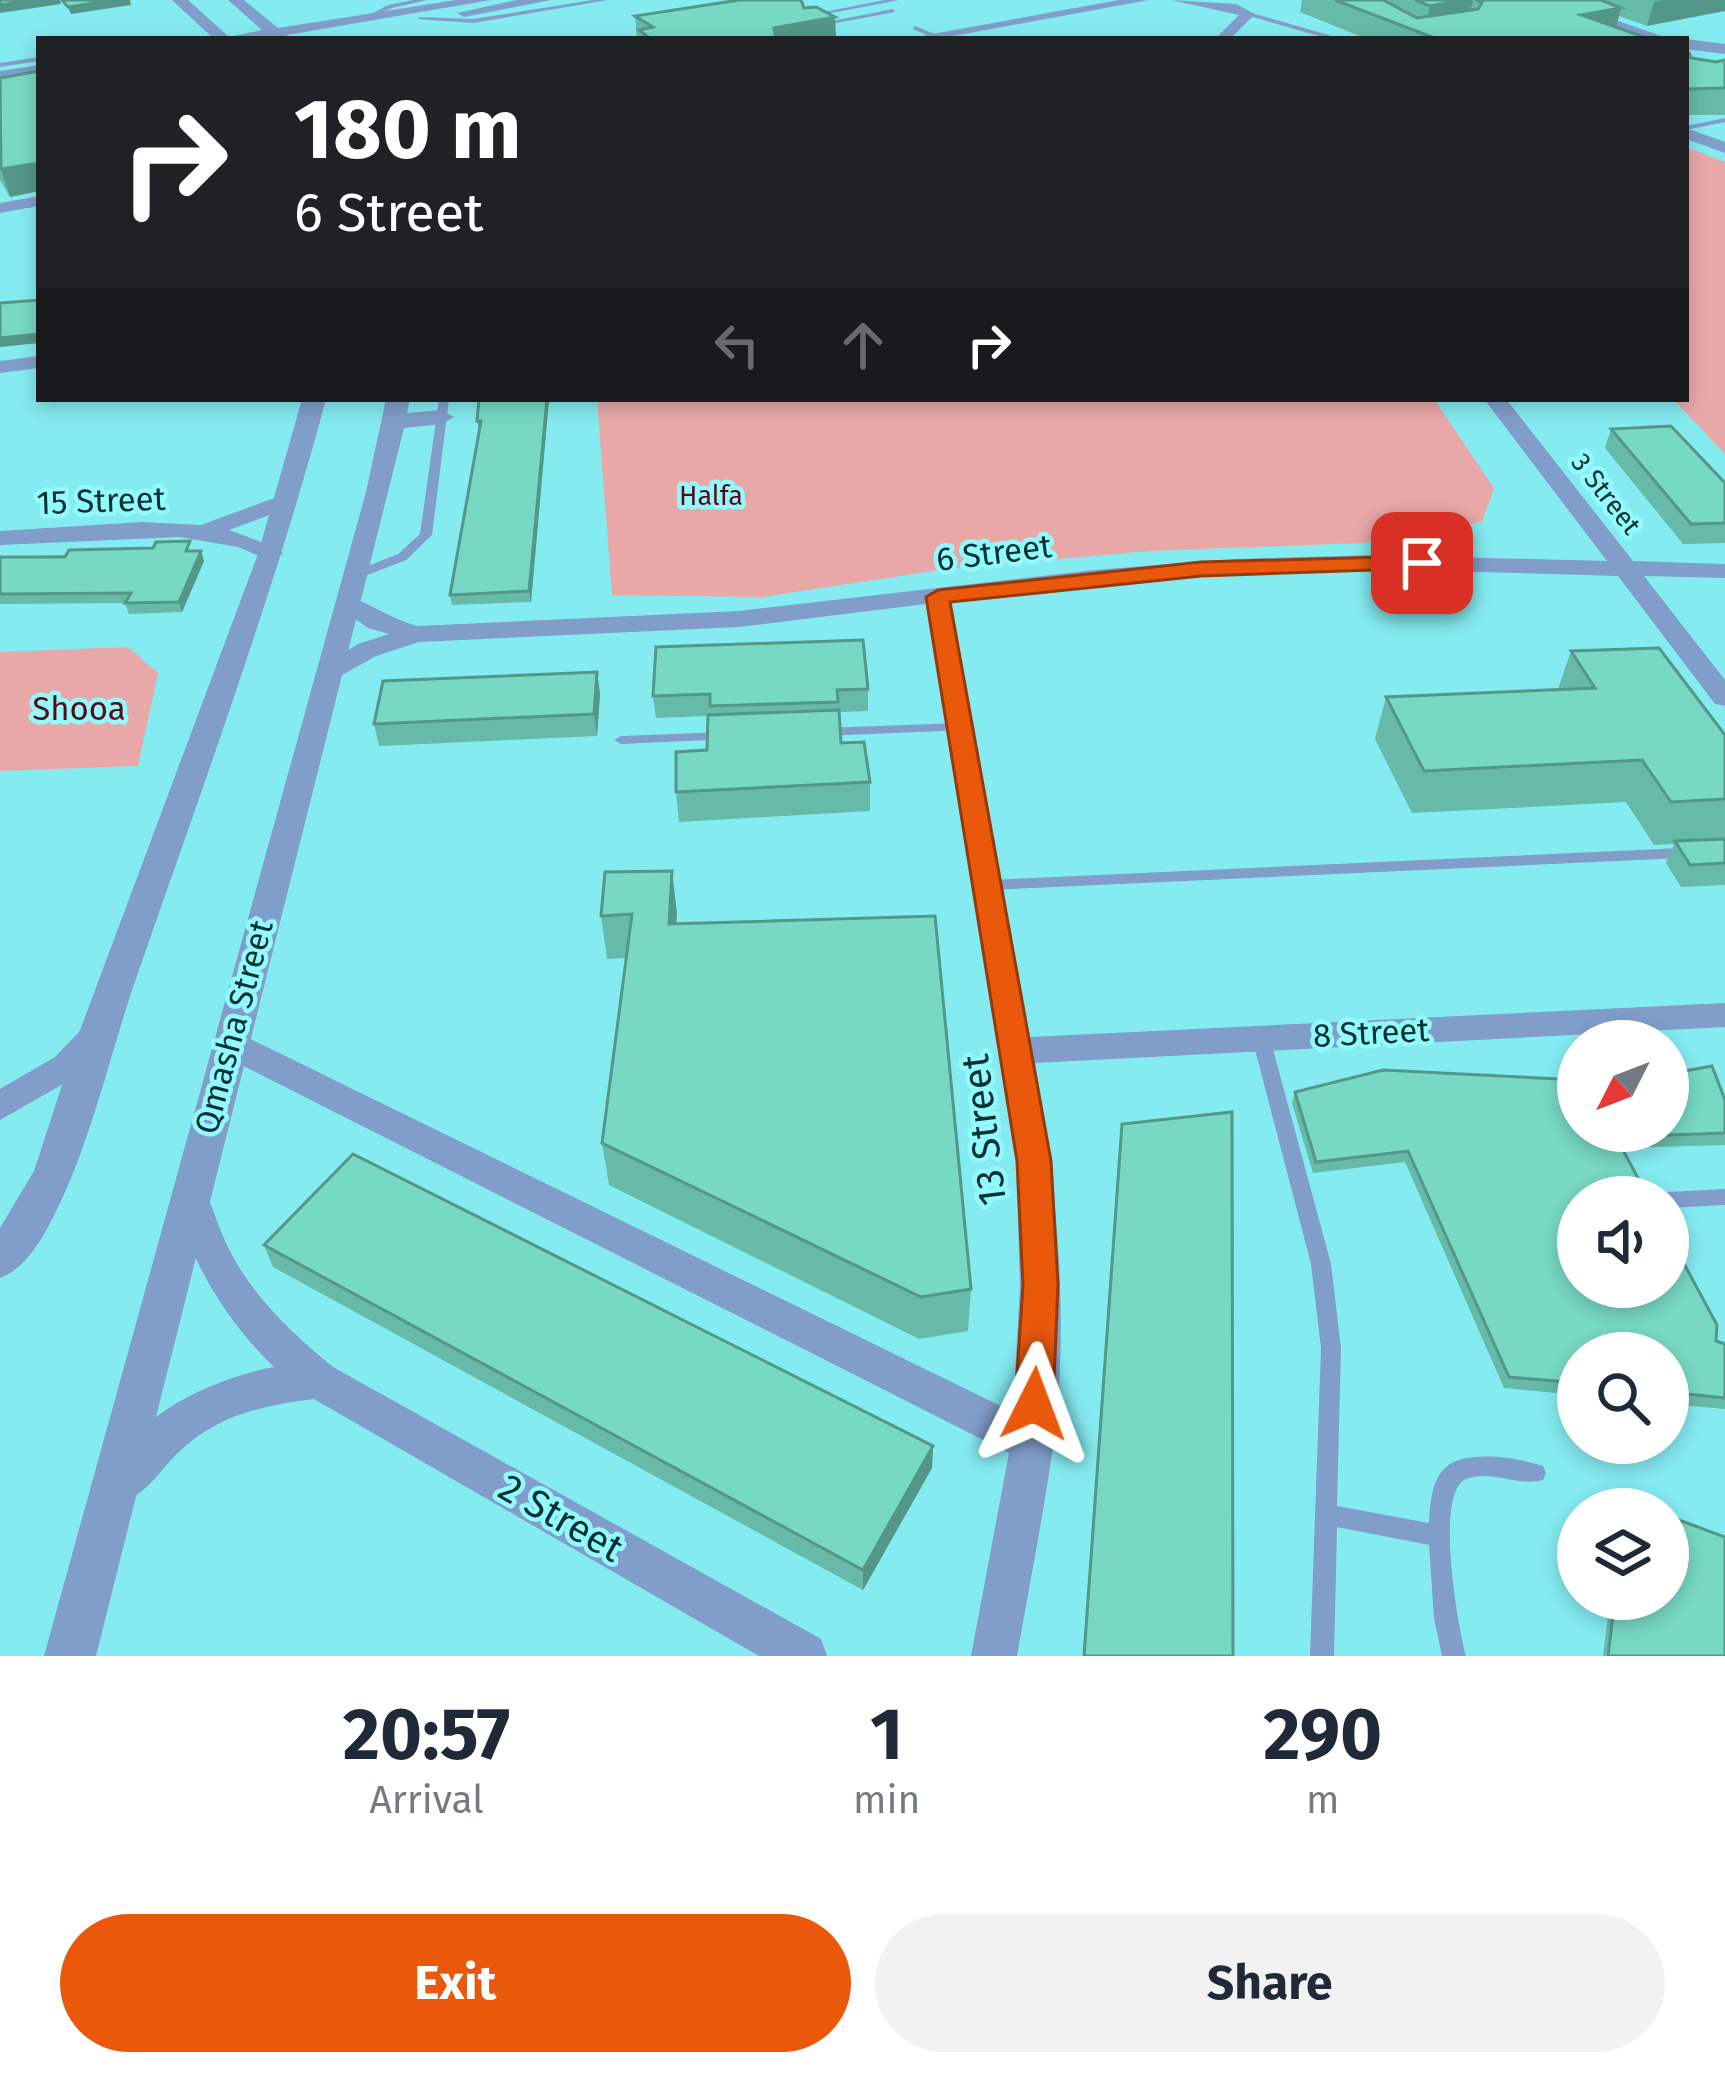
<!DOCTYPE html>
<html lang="en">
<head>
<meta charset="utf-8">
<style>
  body { margin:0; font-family:"Fira Sans",sans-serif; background:#f2f2f3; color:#1f2937; height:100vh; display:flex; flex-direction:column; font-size:45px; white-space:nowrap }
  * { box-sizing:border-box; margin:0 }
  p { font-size:39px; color:#747a83 }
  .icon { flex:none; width:66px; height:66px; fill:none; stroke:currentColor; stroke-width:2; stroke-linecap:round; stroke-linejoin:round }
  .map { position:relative; height:1656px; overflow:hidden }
  .side { display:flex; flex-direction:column; background:#fff; flex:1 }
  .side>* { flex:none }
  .guide { position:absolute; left:36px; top:36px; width:1653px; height:366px; border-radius:0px; box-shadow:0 6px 18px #0003; background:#202124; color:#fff; overflow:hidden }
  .needle { width:78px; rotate:228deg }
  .tools { position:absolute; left:1557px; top:1020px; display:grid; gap:24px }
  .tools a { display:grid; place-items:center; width:132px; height:132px; border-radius:50%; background:#fff; box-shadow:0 6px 18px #0003; font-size:60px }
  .pin { position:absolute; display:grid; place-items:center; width:102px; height:102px; color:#fff; margin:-51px; border-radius:24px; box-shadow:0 6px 18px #0006 }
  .me { position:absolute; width:132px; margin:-66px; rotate:3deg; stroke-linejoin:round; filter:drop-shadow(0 0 9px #0008) }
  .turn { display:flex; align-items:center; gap:42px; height:252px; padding:0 60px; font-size:54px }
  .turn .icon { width:156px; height:156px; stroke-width:2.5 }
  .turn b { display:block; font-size:84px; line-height:102px }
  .lanes { display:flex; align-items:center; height:114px; padding:0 60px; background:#0003; justify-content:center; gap:60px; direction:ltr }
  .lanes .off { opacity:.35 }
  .eta { display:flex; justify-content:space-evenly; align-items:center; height:204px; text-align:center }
  .eta b { font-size:72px; font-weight:700; line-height:84px }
  .action { display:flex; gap:24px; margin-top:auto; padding:24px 60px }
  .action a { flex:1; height:138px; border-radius:72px; background:#ea580c; color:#fff; font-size:48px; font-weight:700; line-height:138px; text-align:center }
  .action a+a { background:#f2f2f3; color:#1f2937 }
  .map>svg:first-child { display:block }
  .green { fill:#e8a8a8 }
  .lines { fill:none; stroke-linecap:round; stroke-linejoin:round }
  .service { fill:#819ecb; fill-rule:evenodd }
  .minor { fill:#819ecb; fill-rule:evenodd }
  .tertiary { fill:#819ecb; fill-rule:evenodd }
  .wall { fill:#66baa9 }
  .shaded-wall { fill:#539789 }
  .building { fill:#77d8c4; stroke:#539789; stroke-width:3 }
  .route { fill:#ea580c; stroke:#983908; stroke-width:3 }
  .labels { text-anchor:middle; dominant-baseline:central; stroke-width:9; stroke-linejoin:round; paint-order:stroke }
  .far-street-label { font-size:27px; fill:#003133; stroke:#92f9fd }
  .far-park-label { font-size:27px; fill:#580b17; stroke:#92f9fd }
  .street-label { font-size:33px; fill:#003133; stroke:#92f9fd }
  .park-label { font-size:33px; fill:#580b17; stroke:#92f9fd }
  .near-street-label { font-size:39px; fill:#003133; stroke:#92f9fd }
</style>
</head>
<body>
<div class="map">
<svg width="1725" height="1656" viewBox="0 0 1725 1656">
  <rect width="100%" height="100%" fill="#84ebf0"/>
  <g class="green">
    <path d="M1686,147l39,15v292l-52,-55h13z"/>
    <path d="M597,399h837l60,89 -12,34 -95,20 -237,9 -204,18 -184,28 -150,-2z"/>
    <path d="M128,647l30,26 -20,93 -138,5v-119z"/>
  </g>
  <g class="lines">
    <g class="service">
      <path d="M413,0h14l-35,8 -25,12 -5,-1 26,-14z"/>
      <path d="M593,0h15l-135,23 -56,-4 3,-2 53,2z"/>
      <path d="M885,0h14l-93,18 -3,-2z"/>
      <path d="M893,9l2,3 -80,15 -3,-2z"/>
      <path d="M1248,12l91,26 1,1h-11l-83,-24z"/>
      <path d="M915,26l19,8 1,1 -3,2 -19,-8z"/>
      <path d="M39,57v4l-39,6v-4z"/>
      <path d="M1725,118v4l-39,8v-4z"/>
      <path d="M439,399h10l-17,136 -26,25 -46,18h-8v-6l46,-18 22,-20z"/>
      <path d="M960,723l5,1 2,3 -2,3 -143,6 -7,-4 7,-4z"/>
      <path d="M726,732l7,4 -2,3 -110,5 -7,-4 7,-4z"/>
      <path d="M1725,846v10l-736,34 -8,-5 8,-5z"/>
      <path d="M1261,1032l6,1 3,5 61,226 10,84 -4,158 92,17c1,-17 2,-43 17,-56 21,-18 73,-9 97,-1l3,7 -3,7c-24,7 -53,-11 -77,-1 -32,14 -8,148 0,177h-24l-8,-38 -5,-73 -92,-18 -3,129h-24l11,-308 -10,-84 -59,-226 3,-5z"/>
      <path d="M1725,1189v16l-57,3v-11h-8l8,-5z"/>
    </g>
    <g class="minor">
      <path d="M1119,0h30l-212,39h-32z"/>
      <path d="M1171,0l65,4 19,10 -25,25h-15l24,-24z"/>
      <path d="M1686,128l39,14v11l-39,-14z"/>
      <path d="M39,196v10l-39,7v-10z"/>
      <path d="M39,356v12l-39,5v-12z"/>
      <path d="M1484,399h22l127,162 92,3v14l-81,-2 81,104v26l-10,-2 -97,-128 -243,-7 -138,4 -287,28 80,436 695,-34v24l-690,36c22,125 35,257 18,384 -10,70 -24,140 -36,209h-46l38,-203 -791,-400 -5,-9 5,-9 12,-4 12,4 771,377 7,-127 -4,-124 -90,-557 -187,23 -320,15 -43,14 -48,27 -10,-2 -3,-6 3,-6 40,-25 31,-10 -21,-6 -33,-24 13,-8c24,8 43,23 69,30l322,-15 354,-41 144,-11 138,-4 232,6z"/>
      <path d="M288,493l8,2v10l-67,25 51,19 3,5 -12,7 -33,-14 -58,-10 -180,8v-14l142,-9 59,3z"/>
      <path d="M94,1025l12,4 5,9 -32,37 -79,45v-31l55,-32 27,-28z"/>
      <path d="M190,1184l13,4c11,20 16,43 27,63 24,47 62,82 103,116l488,272 6,17h-68l-445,-257c-50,6 -95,16 -133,51 -19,17 -32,42 -56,51l-15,-6 -7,-14c29,-65 105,-101 171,-114 -50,-48 -80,-103 -103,-168l6,-11z"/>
    </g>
    <g class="tertiary">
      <path d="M172,0h16l41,37 33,-7 -34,-30h16l34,28 178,-28h35l-204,35 3,4h-76z"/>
      <path d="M517,0h34l-87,17 -7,-4z"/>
      <path d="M1536,0h22l112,39h-23z"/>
      <path d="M1686,39l39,5v10l-39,-5z"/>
      <path d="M39,65v10l-39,6v-10z"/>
      <path d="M302,399h24c-52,194 -121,381 -187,571 -30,84 -48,178 -91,257 -11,20 -26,43 -48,51v-50l34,-57 45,-138 179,-479z"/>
      <path d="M386,399h24l-3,14 35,-3 12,7 -12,7 -38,4 -308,1228h-52l322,-1164z"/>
    </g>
  </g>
  <g class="wall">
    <path d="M1302,0h423l-78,26 -28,-10 -3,11 34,12h-283l-67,-27z"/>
    <path d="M804,8l32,31h-199l-2,-23z"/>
    <path d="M1686,51l5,7 25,4 9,-2v55h-39z"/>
    <path d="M39,71v120l-29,6 -10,-17v-102z"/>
    <path d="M549,399l-18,203 -79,3 -2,-10 29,-164 -2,-10z"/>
    <path d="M1611,429l114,54v60l-42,1 -78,-96z"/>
    <path d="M201,551l3,10 -22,51 -53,2 -4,-11 -125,1v-47z"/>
    <path d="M1571,651l154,84v150l-44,2 -15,-24 8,-19 -20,1 -28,-43 -214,11 -37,-74 11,-42 172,-8z"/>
    <path d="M597,672l3,22 -3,42 -218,10 -5,-22z"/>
    <path d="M868,689v22l-29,1 2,31 29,39v29l-191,11 -3,-30 31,-42 1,-34 -52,2 -3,-22z"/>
    <path d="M677,913l-1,11 295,365 -3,42 -49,8 -310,-154 -7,-42 24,-185 -19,1 -6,-43z"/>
    <path d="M1295,1092l430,8v45l-103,3 94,193 9,3v65l-57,-5v-51h-90v42l-74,-7 -99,-226 -92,11 -21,-70z"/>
    <path d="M1122,1124l111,532h-150z"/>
    <path d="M264,1245l669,201 -1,22 -69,122 -590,-323z"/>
    <path d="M1610,1599h58l57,57h-122z"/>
  </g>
  <g class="shaded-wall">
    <path d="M33,0h27l1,4 -61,9v-8z"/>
    <path d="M114,0h16l1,5 -60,9 -3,-7z"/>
    <path d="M1463,0h10l-5,23 -43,7 5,-24z"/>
    <path d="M1663,0h62v11l-78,15 7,-24z"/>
    <path d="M1621,8l-6,24 -34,-17z"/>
    <path d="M835,17l1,22h-61l-1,-11z"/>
    <path d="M39,163v28l-29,6 -9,-28z"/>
    <path d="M39,334v9l-39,4v-9z"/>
    <path d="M547,399h2l-18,203 -2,-11z"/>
    <path d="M201,551l3,10 -22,51 -3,-10z"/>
    <path d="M597,672l3,22 -3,42 -3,-22z"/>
    <path d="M672,871l5,42 -4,54 -4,-43z"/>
    <path d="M933,1446l-1,22 -69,122v-20z"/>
  </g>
  <g class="building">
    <path d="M0,0h33l-33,5z"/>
    <path d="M62,0h52l-46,7z"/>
    <path d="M739,0h62l3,8 12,-1 19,10 -61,11 2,11h-125l-12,-9 14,-3 -18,-11z"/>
    <path d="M1335,0h48l34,18 61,-9 4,-6 -5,-3h124l20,8 -40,7 69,24h-213z"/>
    <path d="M1415,0h48l-33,6z"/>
    <path d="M1686,51l3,2 2,5 25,4 9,-2v28l-39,1z"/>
    <path d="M39,71v92l-38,6 -1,-91z"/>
    <path d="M39,300v34l-39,4v-35z"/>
    <path d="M479,399h68l-18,192 -79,4 31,-174h-4z"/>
    <path d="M1671,426l54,57v40l-34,1 -80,-95z"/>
    <path d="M190,541l-4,10h15l-22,51 -54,1 6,-10 -131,1v-37h65l4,-7 84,-2 3,-6z"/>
    <path d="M863,640l5,49 -31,1 1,12 -128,4v-12l-57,2 3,-49z"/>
    <path d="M1659,648l66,87v64l-54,3 -29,-42 -218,11 -38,-74 209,-9 -24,-37z"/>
    <path d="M597,672l-3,42 -220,10 9,-43z"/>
    <path d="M839,710l2,33 23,-1 6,40 -194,10v-40l31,-2 1,-35z"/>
    <path d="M1725,839v24l-35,2 -15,-24z"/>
    <path d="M672,871l-3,53 266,-8 36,373 -50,8 -319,-154 30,-229 -31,2 4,-44z"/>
    <path d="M1712,1066l13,34v33l-109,4 32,60h-70v90h90v-53l49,91 -1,16 9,3v54l-57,-6v-39h-90v30l-69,-6 -101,-226 -92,11 -21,-70 88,-22 195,10v51h90v-57z"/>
    <path d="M1232,1112l1,544h-149l38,-532z"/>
    <path d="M353,1154l580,292 -70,124 -599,-325z"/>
    <path d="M1626,1500l24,9h-25z"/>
    <path d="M1668,1516l57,21v119h-117l7,-57h53z"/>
  </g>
  <path class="route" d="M1422,556l11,7 -3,5 -229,8 -251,26 101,559 7,124 -5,119 -5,12 -14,5 -13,-5 -6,-12 8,-119 -6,-124 -91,-564 12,-7 263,-28z"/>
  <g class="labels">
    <g class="far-street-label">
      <text transform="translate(1606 494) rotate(52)">3 Street</text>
    </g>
    <g class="far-park-label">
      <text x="711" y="496">Halfa</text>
    </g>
    <g class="street-label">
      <text transform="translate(101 501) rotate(-2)">15 Street</text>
      <text transform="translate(994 553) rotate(-7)">6 Street</text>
      <text transform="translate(234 1027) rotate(-75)">Qmasha Street</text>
      <text transform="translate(1371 1033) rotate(-3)">8 Street</text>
    </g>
    <g class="park-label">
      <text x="79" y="709">Shooa</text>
    </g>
    <g class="near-street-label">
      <text transform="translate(984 1130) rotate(-97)">13 Street</text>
      <text transform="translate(561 1518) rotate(30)">2 Street</text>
    </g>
  </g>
</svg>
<div class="tools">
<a><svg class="needle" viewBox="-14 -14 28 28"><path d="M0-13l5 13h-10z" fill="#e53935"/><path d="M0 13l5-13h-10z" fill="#747a83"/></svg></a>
<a><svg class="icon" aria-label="sound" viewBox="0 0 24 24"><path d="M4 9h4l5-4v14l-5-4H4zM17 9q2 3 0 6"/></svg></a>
<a><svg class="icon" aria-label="search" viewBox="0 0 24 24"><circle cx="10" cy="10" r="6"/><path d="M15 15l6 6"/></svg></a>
<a><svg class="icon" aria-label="layers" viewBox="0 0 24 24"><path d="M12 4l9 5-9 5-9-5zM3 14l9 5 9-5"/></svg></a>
</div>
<div class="pin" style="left:1422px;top:563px;background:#d93025"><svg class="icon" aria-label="arrive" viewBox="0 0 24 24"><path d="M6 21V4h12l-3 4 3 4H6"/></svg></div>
<svg class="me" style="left:1034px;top:1404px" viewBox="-20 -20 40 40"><path d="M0-17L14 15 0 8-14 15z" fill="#ea580c" stroke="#fff" stroke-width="4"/></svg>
<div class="guide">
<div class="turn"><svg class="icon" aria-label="right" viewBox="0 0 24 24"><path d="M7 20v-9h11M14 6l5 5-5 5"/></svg><div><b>180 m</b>6 Street</div></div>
<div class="lanes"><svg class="icon off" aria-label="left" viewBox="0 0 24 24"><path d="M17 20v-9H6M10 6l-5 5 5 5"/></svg><svg class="icon off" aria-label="ahead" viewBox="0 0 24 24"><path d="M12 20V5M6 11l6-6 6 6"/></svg><svg class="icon" aria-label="right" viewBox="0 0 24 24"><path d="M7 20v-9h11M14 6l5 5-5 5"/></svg></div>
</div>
</div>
<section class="side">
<div class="eta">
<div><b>20:57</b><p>Arrival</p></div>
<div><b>1</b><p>min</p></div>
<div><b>290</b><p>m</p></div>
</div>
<div class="action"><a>Exit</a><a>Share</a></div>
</section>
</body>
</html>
